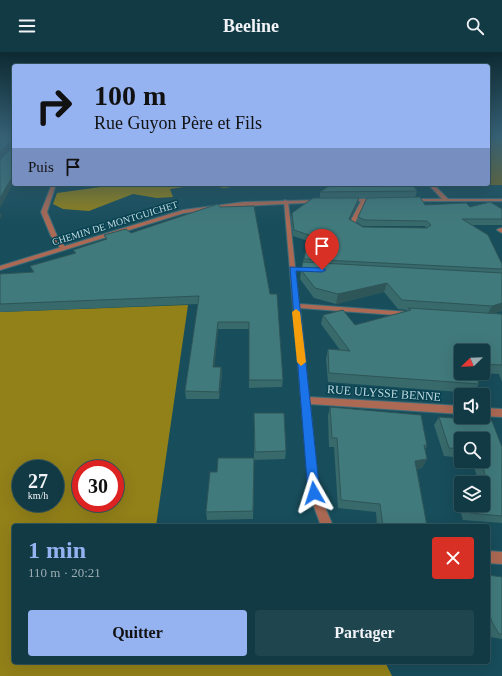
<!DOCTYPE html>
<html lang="fr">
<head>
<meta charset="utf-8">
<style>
  body { margin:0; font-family:Georgia,serif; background:#1f454f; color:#f1f3f6; height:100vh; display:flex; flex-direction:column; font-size:15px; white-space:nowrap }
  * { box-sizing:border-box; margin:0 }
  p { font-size:13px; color:#9cadb2 }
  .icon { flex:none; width:22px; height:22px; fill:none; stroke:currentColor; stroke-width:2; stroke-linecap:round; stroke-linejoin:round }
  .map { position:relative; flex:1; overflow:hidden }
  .sheet { position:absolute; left:12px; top:472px; width:478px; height:140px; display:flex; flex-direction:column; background:#123a44; border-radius:4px; box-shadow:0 4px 16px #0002,0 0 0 1px #31545d }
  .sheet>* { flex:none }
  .top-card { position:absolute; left:12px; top:12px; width:478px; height:122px; border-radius:4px; box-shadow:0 4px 16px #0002,0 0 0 1px #31545d; background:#95b2f1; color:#111; overflow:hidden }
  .needle { width:26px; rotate:247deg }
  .buttons { position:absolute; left:454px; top:292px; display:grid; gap:8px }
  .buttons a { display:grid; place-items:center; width:36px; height:36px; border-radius:4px; background:#123a44; box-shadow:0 4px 16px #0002,0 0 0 1px #31545d; font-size:20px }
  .speed { position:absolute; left:12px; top:408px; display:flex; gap:8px; font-size:20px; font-weight:700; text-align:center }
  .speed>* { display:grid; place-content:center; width:52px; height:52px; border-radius:50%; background:#123a44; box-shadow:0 4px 16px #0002,0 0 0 1px #31545d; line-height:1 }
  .speed small { font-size:10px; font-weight:400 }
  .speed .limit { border:6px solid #d22; background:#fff; color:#111 }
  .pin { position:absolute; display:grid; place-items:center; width:34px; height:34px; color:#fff; margin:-41px -17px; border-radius:50% 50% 50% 0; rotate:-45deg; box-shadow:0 0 4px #0007 }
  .pin .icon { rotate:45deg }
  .me { position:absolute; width:44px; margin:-22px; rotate:354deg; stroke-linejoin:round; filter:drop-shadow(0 0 3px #0008) }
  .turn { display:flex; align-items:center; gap:14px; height:84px; padding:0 16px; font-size:18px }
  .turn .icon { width:52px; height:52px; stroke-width:2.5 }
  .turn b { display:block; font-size:28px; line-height:34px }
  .then { display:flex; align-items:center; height:38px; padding:0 16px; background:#0003; gap:8px; font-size:15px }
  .round { display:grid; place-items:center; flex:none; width:42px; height:42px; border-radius:4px; background:#1f454f }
  .head { display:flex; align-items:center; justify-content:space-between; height:68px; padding:0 16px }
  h1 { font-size:24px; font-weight:700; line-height:30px; color:#95b2f1 }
  .primary-button { display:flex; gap:8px; margin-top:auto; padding:8px 16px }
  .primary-button a { flex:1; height:46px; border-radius:4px; background:#95b2f1; color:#111; font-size:16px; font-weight:700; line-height:46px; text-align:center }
  .primary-button a+a { background:#1f454f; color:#f1f3f6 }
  header { display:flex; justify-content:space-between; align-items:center; height:52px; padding:0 16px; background:#123a44; font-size:18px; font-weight:700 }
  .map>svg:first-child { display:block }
  .green { fill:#76691f }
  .forest { fill:#928119; fill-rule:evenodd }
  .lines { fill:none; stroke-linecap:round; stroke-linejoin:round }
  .minor-casing { stroke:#3d6c79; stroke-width:2 }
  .tertiary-casing { stroke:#3d6c79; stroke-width:2 }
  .minor { fill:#ac6954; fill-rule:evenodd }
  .tertiary { fill:#ac6954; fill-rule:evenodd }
  .wall { fill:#38696b; fill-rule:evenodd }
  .shaded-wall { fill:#2e5557 }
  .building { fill:#417a7c; stroke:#2e5557 }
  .route { fill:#1a73e8; stroke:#114b97 }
  .slow { fill:#f59e0b }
  .labels { text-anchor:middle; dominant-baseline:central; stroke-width:3; stroke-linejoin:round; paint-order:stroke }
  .far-street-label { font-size:10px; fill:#c0dae2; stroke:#084250 }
  .street-label { font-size:12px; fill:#c0dae2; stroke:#084250 }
</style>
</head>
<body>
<header><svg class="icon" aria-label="menu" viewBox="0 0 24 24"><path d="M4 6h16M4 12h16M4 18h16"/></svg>Beeline<svg class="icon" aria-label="search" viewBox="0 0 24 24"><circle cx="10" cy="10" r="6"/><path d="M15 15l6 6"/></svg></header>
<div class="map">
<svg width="502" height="624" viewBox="0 0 502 624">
  <rect width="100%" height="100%" fill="#184d5b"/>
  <path class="green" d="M488,85h14v48h-47l-2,-1h35z"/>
  <g class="forest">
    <path d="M123,132h128l-27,4 -20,-4 -34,5 3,8 -16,1 -24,-4 -44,17 -26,-2 -10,-5 4,-11z"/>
    <path d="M188,253l-32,221h-142v136h371l7,14h-392v-364zM21,417h34v34h-34zM81,417h34v34h-34z"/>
  </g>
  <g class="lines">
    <g class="minor-casing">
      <g id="minor">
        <path d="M52,132h4l-9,28 10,24 9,12 -3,2 -2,-1 -10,-13 -10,-24z"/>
        <path d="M428,132h5l15,15v2h-4z"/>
        <path d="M362,147l4,1 -11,23 6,3v2h-4l-8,-4z"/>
        <path d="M284,148l4,1 11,103 110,8 4,2 -4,2 -109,-8 9,89 152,9v8l-151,-10 9,89 14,33h-12l-12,-33z"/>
        <path d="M502,176v5l-5,-3 1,-1z"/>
        <path d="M483,356l19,1v8l-19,-1z"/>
        <path d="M488,499l14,1v12l-14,-1z"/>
      </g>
    </g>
    <g class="tertiary-casing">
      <g id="tertiary">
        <path d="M346,147h30l2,1 -2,1h-28l-2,-1z"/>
        <path d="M410,147h92v2h-90l-2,-1z"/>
        <path d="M320,148l2,1v1l-78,4 -60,7 -184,57v-4l183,-56 61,-8z"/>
      </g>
    </g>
    <use href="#minor" class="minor"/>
    <use href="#tertiary" class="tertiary"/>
  </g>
  <g class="wall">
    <path d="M0,85h14v47h-1v-38h-1l-12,13z"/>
    <path d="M417,139l-2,7 10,7 77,4v16h-30l30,39v47l-9,2 9,2v67l-3,-8 -20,-1h4v-22h-22l18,33 -6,9 -145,-11 -2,-23 2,-10 12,1 -19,-26 2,-9 32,10 52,-14v-1l-9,-1 -14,-17 -48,12 -22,-6 -14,-19 1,-9 2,-8 5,-21 -15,-5 -2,-18 1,-5 28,-15v-6zM359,146h8l-9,19 -1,5 6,4h62l1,2 -63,-1 -13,-7 8,-17z"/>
    <path d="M218,152l65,176 -1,7 -33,1v-59h-31l-4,38h7l1,7 -3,25h-33l-1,-8 13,-87 -198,8v-38l33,-2 -3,-6 45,-13 -2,-3 33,-11 -2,-4 27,-2z"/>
    <path d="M330,355l97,39 -2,3 2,10 -5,9 -5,1 10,57h-50l-1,-14 -38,-4 -4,-61h-5l-1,-31z"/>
    <path d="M254,361l32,38 -1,8 -31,1z"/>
    <path d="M439,365l63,30v76l-39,-3 -9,-30 6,-8 1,1v22h22v-22h-4l-7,-22h11v-22h-22v19l-17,-2 -10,-31z"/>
    <path d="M254,406l-1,61 -46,1 -1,-8z"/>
    <path d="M488,523l14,2v62l-12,-2 -2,-2z"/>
  </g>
  <g class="shaded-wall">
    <path d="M10,89l2,5 -12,13v-7z"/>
    <path d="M14,126v6h-1l-13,24v-10l11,-19z"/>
    <path d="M359,146l-1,5 -10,21 1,-5z"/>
    <path d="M0,160l2,4 -2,3z"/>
    <path d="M387,231l-3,9 -48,12 2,-10z"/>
    <path d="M502,251v8l-15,4 5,-9z"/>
    <path d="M218,270v7l-4,45 -1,-7z"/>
    <path d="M221,315l1,7 -3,25v-7z"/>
    <path d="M427,407l-5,9 -12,2 5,-9z"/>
  </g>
  <g class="building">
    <path d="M0,85h14v41l-3,1 -11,19v-38l13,-14v-5h-3l-10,11z"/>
    <path d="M332,132h80l5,7 -97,1z"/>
    <path d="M420,145l5,8 41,-2 4,4 20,-5 12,7v10h-40l26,16 14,29v5l-198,-10 5,-24 -15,-5 -2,-17 21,-15h46l-10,21 14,8 64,1 4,-3 -4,-4 -62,-1 -7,-3 9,-19z"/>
    <path d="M218,152l2,3 34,-1 16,88h7l6,86h-34v-58h-31l-5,45h8l-2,25 -34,-1 14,-95 -199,8v-30l34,-2 -4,-6 46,-13 -3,-3 34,-11 -3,-4 22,-6 5,4z"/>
    <path d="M303,210l199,11v30l-10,3 -90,-6 -15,-17 -49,11 -23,-6 -14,-18z"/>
    <path d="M408,256l93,6 1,1v50l-19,-1v-13h-22v22h14l4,11 -150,-11 -1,-24 22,2 -27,-36 20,-5 12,15 56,-15z"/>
    <path d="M330,355l91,8 6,31 -3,-1 3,14 -12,2 12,65h-44l-3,-22 -39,-4 -4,-62h-5z"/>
    <path d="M254,361h30l2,38 -31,1z"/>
    <path d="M439,365l53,4 10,26v69l-32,-3 -3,-8h16v-21h5l-7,-23h2v-22h-22v10l-12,-1z"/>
    <path d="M218,406h36l-1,53 -47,1 4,-40h7z"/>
    <path d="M460,430l13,1h-12v2z"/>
    <path d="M488,523l14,2v57h-3l-7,-12 -4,-13z"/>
  </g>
  <linearGradient id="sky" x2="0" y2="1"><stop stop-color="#0d2a32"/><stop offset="0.49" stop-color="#376277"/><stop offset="1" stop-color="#376277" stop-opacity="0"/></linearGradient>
  <rect width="502" height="172" fill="url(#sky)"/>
  <path class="route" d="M290,215l32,1 4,2 -4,2 -26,-1 24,222 -2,4 -4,1 -4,-1 -2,-4z"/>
  <path class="slow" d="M296,257l4,3 6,50 -5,4 -4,-4 -5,-50z"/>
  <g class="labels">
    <g class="far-street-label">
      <text transform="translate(115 171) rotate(-17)">CHEMIN DE MONTGUICHET</text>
    </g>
    <g class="street-label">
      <text transform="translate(384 341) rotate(4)">RUE ULYSSE BENNE</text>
    </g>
  </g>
</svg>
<div class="buttons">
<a><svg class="needle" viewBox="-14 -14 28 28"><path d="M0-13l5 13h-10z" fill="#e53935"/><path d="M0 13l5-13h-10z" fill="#9cadb2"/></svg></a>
<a><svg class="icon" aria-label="sound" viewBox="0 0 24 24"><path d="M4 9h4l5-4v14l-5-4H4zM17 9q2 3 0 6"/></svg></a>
<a><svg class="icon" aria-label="search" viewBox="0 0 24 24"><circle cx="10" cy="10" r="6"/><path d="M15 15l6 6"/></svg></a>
<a><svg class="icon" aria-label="layers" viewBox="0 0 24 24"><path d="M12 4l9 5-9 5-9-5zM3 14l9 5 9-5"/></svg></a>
</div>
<div class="speed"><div>27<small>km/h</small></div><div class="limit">30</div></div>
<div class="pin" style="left:322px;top:218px;background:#d93025"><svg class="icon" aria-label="arrive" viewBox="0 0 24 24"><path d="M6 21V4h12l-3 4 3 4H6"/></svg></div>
<svg class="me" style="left:314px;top:441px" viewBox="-20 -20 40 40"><path d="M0-17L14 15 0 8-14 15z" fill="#1a73e8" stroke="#fff" stroke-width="4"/></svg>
<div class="top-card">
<div class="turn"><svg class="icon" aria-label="right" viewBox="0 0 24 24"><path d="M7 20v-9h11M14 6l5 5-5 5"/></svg><div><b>100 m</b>Rue Guyon Père et Fils</div></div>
<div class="then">Puis<svg class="icon" aria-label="arrive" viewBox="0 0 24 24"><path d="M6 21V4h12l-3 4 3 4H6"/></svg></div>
</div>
<section class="sheet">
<div class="head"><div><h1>1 min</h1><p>110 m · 20:21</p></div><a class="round" style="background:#d93025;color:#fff"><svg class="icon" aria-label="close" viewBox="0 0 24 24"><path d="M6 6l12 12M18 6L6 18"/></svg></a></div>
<div class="primary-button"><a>Quitter</a><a>Partager</a></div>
</section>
</div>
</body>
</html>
